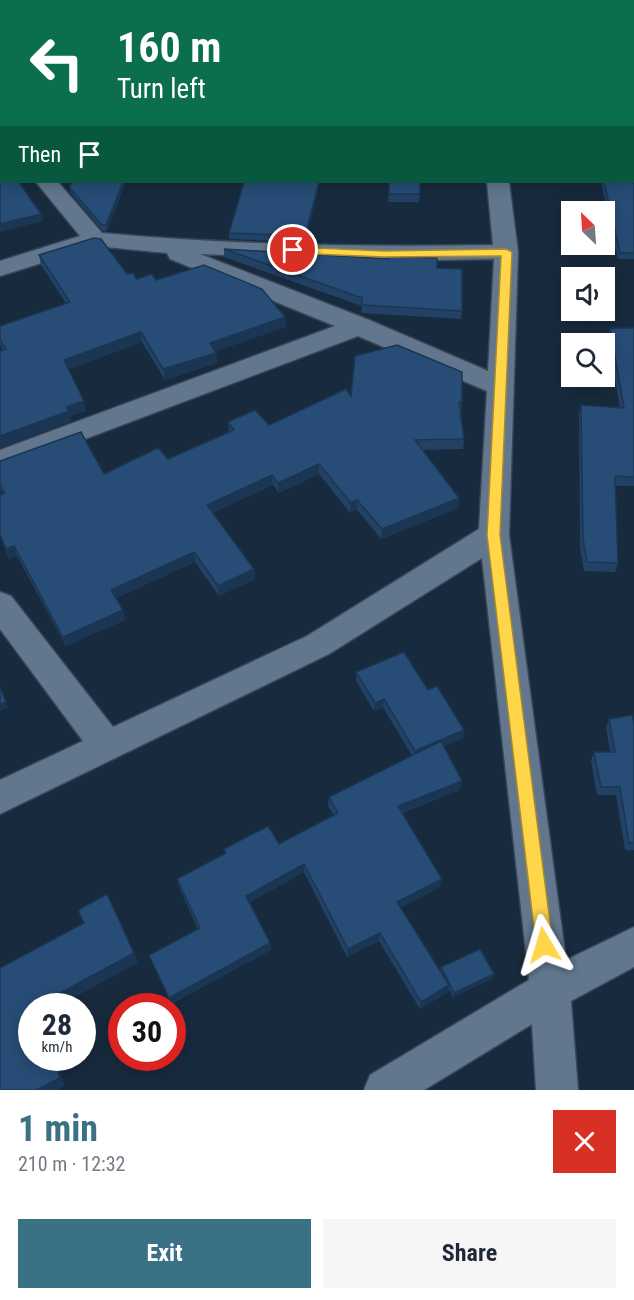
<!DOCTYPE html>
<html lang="en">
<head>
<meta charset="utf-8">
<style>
  body { margin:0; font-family:"Roboto Condensed",sans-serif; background:#f6f6f7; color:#1f2937; height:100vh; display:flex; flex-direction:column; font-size:22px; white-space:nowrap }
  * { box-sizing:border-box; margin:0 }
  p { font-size:20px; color:#747a83 }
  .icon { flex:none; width:33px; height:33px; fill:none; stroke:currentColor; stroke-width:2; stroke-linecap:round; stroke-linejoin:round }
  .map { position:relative; height:1090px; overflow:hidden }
  .details { display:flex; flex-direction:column; background:#fff; flex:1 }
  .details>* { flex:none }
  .banner { position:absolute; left:0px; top:0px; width:634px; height:183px; box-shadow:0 3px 15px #0003; background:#0b6e4f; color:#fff; overflow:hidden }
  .needle { width:39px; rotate:335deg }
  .buttons { position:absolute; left:561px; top:201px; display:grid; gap:12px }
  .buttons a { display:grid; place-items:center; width:54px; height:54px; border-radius:0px; background:#fff; box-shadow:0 3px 15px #0003; font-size:30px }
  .speed { position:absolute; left:18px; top:993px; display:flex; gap:12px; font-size:30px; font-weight:700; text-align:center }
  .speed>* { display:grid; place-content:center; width:78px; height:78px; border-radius:50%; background:#fff; box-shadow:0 3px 15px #0003; line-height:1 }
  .speed small { font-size:15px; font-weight:400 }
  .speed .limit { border:9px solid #d22; background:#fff; color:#111 }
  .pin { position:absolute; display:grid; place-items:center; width:51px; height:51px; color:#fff; margin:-26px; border:3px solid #fff; border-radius:50%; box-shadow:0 2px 6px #0007 }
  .me { position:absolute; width:66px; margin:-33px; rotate:353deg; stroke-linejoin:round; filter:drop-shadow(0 0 4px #0008) }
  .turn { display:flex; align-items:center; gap:21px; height:126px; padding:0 18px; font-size:27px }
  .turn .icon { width:78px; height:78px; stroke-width:2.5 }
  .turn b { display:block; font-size:42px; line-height:51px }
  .then { display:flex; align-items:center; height:57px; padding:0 18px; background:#0003; gap:12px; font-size:22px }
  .round { display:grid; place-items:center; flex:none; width:63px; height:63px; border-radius:0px; background:#f6f6f7 }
  .summary { display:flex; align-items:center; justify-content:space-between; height:102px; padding:0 18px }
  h1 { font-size:36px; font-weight:700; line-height:45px; color:#3a7185 }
  .primary-button { display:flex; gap:12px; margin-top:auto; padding:12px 18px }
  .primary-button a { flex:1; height:69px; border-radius:0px; background:#3a7185; color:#fff; font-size:24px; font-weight:700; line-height:69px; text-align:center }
  .primary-button a+a { background:#f6f6f7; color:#1f2937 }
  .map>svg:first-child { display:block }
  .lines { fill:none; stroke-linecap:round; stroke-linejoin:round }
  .stream { fill:#135560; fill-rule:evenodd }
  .street-casing { stroke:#384657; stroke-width:3 }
  .street { fill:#62778e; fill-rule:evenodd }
  .wall { fill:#224265 }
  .shaded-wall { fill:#1b3653 }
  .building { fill:#274d76; stroke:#1b3653; stroke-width:1.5 }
  .route { fill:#ffd54a; stroke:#a68a30; stroke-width:1.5 }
</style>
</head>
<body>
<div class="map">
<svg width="634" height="1090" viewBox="0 0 634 1090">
  <rect width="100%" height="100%" fill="#182a3d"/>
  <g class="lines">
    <g class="stream">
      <path d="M92,0h6l-1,2h-6z"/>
      <rect x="0" y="50" width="2" height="4"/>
    </g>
    <g class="street-casing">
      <g id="street">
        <rect x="474" y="0" width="18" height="2"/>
        <path d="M0,88h2l-2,13z"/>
        <rect x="633" y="106" width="1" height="12"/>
        <rect x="0" y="119" width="2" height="14"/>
        <path d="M36,182h22l44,51c130,12 261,14 391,12l-6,-63h22l9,70 -9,283 57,425 68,-33v40l-63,34 7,89h-42l-4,-66 -108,66h-60l6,-15 159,-95 -47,-422 -153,96 -329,160v-34l83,-39 -83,-112v-37l11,4 102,131 194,-91 172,-107 8,-138 -129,-55 -358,135v-21l335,-124 -165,-67 -3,-6 -71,-7 -96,30v-15l80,-25zM200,254l184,7 110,-2 -6,112 -119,-51z"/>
      </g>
    </g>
    <use href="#street" class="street"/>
  </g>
  <g class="wall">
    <path d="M634,138v121h-16l-17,-77h32z"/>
    <path d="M72,182h54l-19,49h-4l-32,-38 -2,-6z"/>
    <path d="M320,182l-15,60 -76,-3v-6z"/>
    <path d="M389,182l31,12 -1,8h-31z"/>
    <path d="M224,249l213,19 25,43 -1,8 -100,-6 1,-7 -138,-49z"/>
    <path d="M39,255l88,19 10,5 19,1 129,37 1,10 -71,24 2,12 -52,17 -23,-38 -73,27 17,42 -16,5 1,5 -71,27v-97l3,-1 -3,-5v-19l66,-23 -25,-38z"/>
    <path d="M610,328h24v158h-19l3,77 -3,9 -31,-1 -4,-24 -1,-133 2,-9 39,3 -12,-71z"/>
    <path d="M351,396l111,6 -1,11 3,26 -1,10 -40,1 36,48 -1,10 -77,31 -24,-29 -7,3 -31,-39 -40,19 -6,-8 -61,28 42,56 1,10 -36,17 -24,-34 -79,36 7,12 2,10 -59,26 -49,-90 -8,3 -9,-23v-41l3,-1 -3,-6v-27l104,13 64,-15 61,-27 -1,-10 41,3z"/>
    <path d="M356,672l72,18 36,40 -1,8 -20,8 17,44 -58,23 38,74 -40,21 40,63 1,-4 53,7 -2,5 -39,18 -4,-8 -1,3 -28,17 -41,-68 -32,16 -43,-85 -55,31 21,40 1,7 -100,54 -22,-49 49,-26 -19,-42 -2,-8 48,-25 -1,-5 55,-5 55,-29 -6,-9 1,-9 83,-41 -29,-49 -9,4 -18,-30z"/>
    <path d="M609,719l25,5v126h-9l-9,-55h-19l-6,-34 3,-9h16l-4,-24z"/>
  </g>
  <g class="shaded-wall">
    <path d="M123,182h3l-19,49 -1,-6z"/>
    <path d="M319,182h1l-15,60v-6z"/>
    <path d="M41,214l2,7 -43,11v-8z"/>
    <path d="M285,317l1,10 -75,26 -1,-10z"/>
    <path d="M141,332l1,10 -75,28 -3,-10z"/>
    <path d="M216,353l1,10 -52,17 -2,-11z"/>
    <path d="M84,401l2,10 -16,5 1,5 -71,27v-12l67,-29z"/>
    <path d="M319,464v10l-40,19 -1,-10z"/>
    <path d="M272,475l1,10 -65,30 -1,-10z"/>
    <path d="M459,498l-1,10 -77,31 1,-10z"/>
    <path d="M357,500v10l-7,3 1,-10z"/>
    <path d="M14,546l3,10 -8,3 -3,-10z"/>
    <path d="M194,552l1,10 -82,37 -2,-9z"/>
    <path d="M254,569l1,10 -36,17 -1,-10z"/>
    <path d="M123,610l2,10 -59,26 -3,-9z"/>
    <path d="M0,687l8,20 -8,4z"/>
    <path d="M384,699l-1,8 -9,4 1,-8z"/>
    <path d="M464,730l-1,8 -49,21 1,-8z"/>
    <path d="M462,781l-2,9 -63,24 1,-8z"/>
    <path d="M304,864v8l-57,32 -1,-8z"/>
    <path d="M442,879l-2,8 -45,23 2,-8z"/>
    <path d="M380,933l-1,8 -32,16 1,-8z"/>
    <path d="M270,943l1,7 -100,54 -2,-6z"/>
    <path d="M134,953l4,10 -80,43h-22z"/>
    <path d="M494,974l-2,5 -39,18 1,-4z"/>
    <path d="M449,985l-1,7 -28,17 1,-7z"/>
    <path d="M53,1058h2l10,28 -8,4h-21z"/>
  </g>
  <g class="building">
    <path d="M633,138h1v115h-14l-16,-71h29z"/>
    <path d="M0,154l2,2v26h17l22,32 -41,10z"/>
    <path d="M72,182h51l-17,43h-4l-33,-38z"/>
    <path d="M244,182h75l-14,54 -76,-3z"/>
    <rect x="389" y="182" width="31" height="12"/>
    <path d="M94,238l7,1 26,35 6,-1 4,6 15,-5 4,6 48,-15 58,24 23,28 -75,26 6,10 -53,16 -22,-37 -77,28 20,41 -17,6 2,4 -69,25v-85l6,-2 -6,-9v-14l70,-24 -31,-47z"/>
    <path d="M224,249l164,10v-3l49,2v10l25,1v42l-100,-6v-7z"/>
    <path d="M610,328h24v149l-19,-1 3,87 -31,-1 -4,-24 -2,-133 43,3z"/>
    <path d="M397,345l65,27v30h-3l5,37 -49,1 44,58 -77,31 -25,-29 -6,3 -32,-39 -41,19 -6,-8 -65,30 47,64 -36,17 -24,-34 -83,38 12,20 -60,27 -49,-91 -8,3 -6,-15v-39l5,-2 -5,-9v-23l81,-29 23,42 54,-26 10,11 66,-29 -6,-8 27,-12 14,15 77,-36 5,7 4,-40z"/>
    <path d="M404,652l24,38 9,-4 27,44 -49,21 -31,-52 -9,4 -19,-31z"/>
    <path d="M0,687l6,15 -6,2z"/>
    <path d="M632,715l2,9v119h-5l-9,-56h-19l-7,-35h21l-6,-33z"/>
    <path d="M441,741l21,40 -64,25 44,73 -45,23 52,83 -28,17 -41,-69 -32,16 -44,-85 -58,32 24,47 -101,55 -20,-43 51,-27 -23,-49 49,-26 -2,-4 44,-23 11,18 59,-31 -9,-16z"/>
    <path d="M107,894l27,59 -98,53h-4v52h21l7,20 -24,12h-36v-122l84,-45 -6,-13z"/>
    <path d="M480,949l14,25 -40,19 -13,-26z"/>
  </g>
  <path class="route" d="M293,247l91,4 122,-2 6,3 -12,283 53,410 -2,6 -7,3 -6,-3 -2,-6 -49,-410 14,-279 -117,1 -95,-4v-5z"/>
</svg>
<div class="buttons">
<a><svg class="needle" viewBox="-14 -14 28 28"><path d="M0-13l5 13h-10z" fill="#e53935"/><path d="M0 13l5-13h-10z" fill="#747a83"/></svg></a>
<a><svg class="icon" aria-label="sound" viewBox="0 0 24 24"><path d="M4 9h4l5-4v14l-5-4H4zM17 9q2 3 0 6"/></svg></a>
<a><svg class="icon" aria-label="search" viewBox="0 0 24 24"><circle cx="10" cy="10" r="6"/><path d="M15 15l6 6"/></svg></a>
</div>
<div class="speed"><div>28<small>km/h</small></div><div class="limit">30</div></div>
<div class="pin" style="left:293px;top:250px;background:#d93025"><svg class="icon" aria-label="arrive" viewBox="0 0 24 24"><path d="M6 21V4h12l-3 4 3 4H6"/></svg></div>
<svg class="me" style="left:544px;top:945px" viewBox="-20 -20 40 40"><path d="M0-17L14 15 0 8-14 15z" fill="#ffd54a" stroke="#fff" stroke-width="4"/></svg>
<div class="banner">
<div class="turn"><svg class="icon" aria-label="left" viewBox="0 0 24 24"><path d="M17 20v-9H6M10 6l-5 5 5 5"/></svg><div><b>160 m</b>Turn left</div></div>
<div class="then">Then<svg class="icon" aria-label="arrive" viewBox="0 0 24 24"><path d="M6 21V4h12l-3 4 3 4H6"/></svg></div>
</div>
</div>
<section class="details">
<div class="summary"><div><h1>1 min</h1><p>210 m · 12:32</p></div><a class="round" style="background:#d93025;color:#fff"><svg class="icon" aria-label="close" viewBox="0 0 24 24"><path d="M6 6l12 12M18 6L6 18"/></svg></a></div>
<div class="primary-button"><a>Exit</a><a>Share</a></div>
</section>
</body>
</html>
